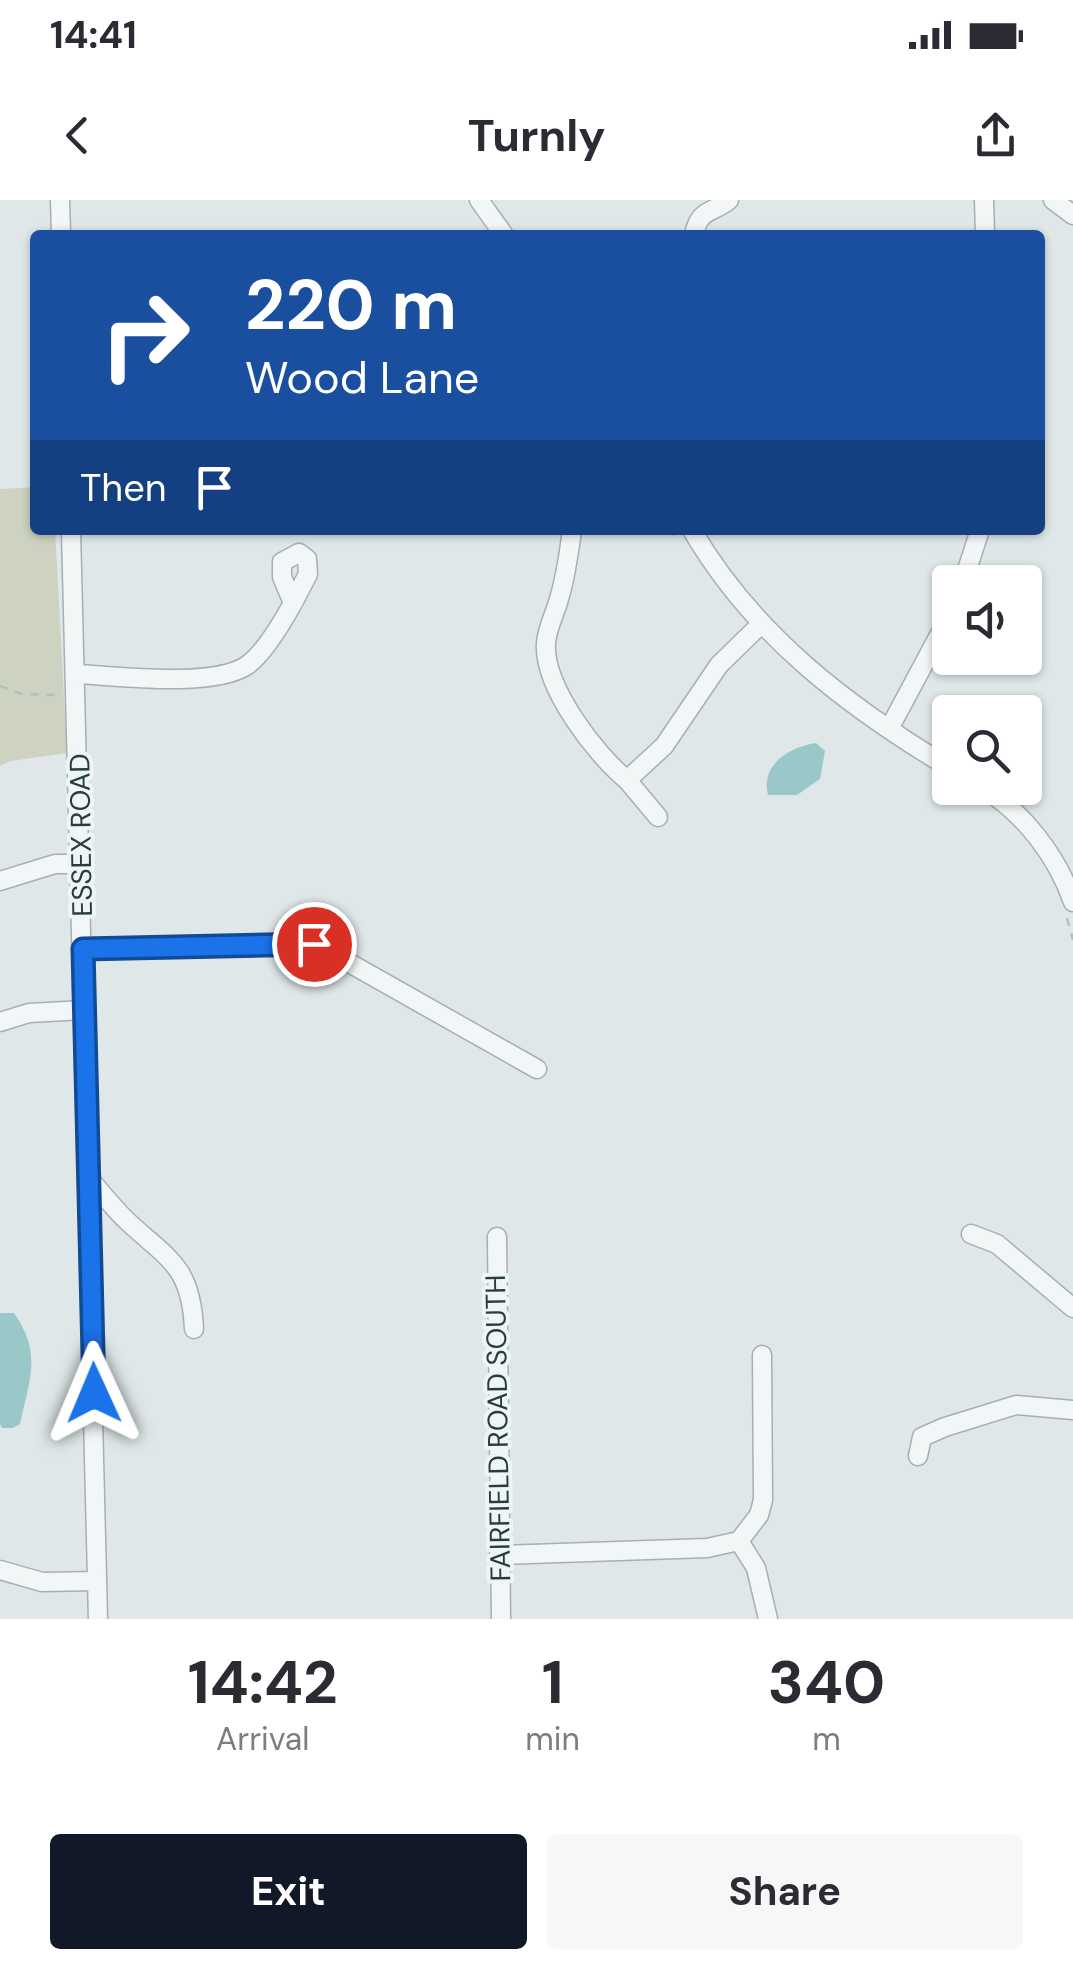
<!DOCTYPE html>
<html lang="en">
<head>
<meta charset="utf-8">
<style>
  body { margin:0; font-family:"DM Sans",sans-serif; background:#f7f7f7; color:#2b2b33; height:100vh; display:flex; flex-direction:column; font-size:38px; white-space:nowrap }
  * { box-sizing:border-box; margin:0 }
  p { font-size:32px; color:#7c7c81 }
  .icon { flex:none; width:55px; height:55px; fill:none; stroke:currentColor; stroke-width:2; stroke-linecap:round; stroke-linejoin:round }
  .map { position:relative; height:1419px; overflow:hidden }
  .panel { display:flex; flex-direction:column; background:#fff; flex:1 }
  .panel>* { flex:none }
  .hud { position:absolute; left:30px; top:30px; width:1015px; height:305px; border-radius:10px; box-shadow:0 2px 8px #0004; background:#1a4fa0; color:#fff; overflow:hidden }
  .buttons { position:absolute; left:932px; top:365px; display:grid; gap:20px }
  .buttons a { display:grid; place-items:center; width:110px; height:110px; border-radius:10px; background:#fff; box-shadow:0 2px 8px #0004; font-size:50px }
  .pin { position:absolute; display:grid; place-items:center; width:85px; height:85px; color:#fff; margin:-42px; border:5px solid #fff; border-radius:50%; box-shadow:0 2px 10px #0007 }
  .me { position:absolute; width:110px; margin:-55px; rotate:359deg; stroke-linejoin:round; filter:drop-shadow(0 0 8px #0008) }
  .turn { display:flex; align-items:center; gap:35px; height:210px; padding:0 50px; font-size:45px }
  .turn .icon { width:130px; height:130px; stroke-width:2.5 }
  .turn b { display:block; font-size:70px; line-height:85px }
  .then { display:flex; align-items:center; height:95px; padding:0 50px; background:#0003; gap:20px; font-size:38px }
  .eta { display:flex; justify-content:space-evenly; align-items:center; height:170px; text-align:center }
  .eta b { font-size:60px; font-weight:700; line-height:70px }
  .cta { display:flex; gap:20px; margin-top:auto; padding:20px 50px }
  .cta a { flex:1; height:115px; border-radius:10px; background:#111827; color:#fff; font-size:40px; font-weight:700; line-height:115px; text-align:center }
  .cta a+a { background:#f7f7f7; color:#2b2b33 }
  .status { display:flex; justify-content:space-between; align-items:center; height:70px; padding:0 50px; background:#fff; direction:ltr }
  .status svg { height:28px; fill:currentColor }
  header { display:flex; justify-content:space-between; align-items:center; height:130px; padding:0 50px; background:#fff; font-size:45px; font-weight:700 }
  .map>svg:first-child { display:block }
  .green { fill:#ced2c0 }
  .water { fill:#9ac8c8 }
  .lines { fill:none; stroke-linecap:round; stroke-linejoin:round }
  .minor-casing { stroke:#a4b0b2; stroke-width:21 }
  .path { stroke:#b5bebf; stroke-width:2.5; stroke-dasharray:8 8; stroke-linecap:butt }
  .minor { stroke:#f2f6f6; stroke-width:18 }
  .route-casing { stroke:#114b97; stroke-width:25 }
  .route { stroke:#1a73e8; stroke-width:18 }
  .labels { text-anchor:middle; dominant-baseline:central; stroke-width:8; stroke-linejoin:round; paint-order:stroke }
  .street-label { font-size:28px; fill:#283c3f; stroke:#eef5f6 }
</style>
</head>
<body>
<div class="status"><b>14:41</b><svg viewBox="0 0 49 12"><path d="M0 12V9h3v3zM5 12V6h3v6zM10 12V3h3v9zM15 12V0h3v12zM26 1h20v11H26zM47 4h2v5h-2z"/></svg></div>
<header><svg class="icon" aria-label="back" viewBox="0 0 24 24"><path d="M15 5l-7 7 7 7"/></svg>Turnly<svg class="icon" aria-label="share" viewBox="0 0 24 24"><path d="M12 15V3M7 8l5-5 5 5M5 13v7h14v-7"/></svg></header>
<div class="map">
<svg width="1073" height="1419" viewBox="0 0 1073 1419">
  <rect width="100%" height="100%" fill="#dfe7e8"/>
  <path class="green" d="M35,287v43h20l12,223 -57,8 -10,5v-277z"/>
  <g class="water">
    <path d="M816,543l9,8 -5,28 -23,16h-29c-8,-31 22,-48 48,-52z"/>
    <path d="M0,1113h14c28,40 16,66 6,111l-7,4h-11l-2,-4z"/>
  </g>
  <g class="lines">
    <g class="minor-casing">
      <g id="minor">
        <path d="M60,0l1,35"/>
        <path d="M479,0l25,35"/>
        <path d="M984,0l1,35"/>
        <path d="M1053,0l20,15"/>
        <path d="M694,35c5,-27 18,-21 35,-35"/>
        <path d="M71,330l27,1089"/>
        <path d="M572,330c-3,23 -6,46 -13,69 -4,15 -12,29 -13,44 -3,43 49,111 81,137l37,-34 55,-81 42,-41"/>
        <path d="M692,330c61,105 156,177 258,238"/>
        <path d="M963,382l17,-52"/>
        <path d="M76,474c42,2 135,14 170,-8 17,-11 37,-45 47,-63l-11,-26v-15l17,-9 8,6 1,15 -15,29"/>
        <path d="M889,529l61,-114"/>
        <path d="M627,580l31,37"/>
        <path d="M983,588c41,25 74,68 90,114"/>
        <path d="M0,681l55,-17h26"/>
        <path d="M83,749l231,-6 223,126"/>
        <path d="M0,822l29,-9 55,-3"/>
        <path d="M88,977c12,14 24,29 37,42 42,40 66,45 69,110"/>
        <path d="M971,1034l26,10 76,64"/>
        <path d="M497,1037l4,382"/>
        <path d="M918,1256l4,-19 23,-10 71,-22 57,5"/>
        <path d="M739,1341l17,27 12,51"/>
        <path d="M499,1355l208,-7 32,-7 20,-26 4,-15 -1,-145"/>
        <path d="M0,1370l42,12 55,-1"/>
      </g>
    </g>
    <g class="path">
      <path d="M669,330l8,7"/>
      <path d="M0,486l21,8 36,1"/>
      <path d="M1067,718l6,22"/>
    </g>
    <use href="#minor" class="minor"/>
  </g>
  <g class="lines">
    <g class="route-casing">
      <path id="route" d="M94,1193l-11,-444 231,-5"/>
    </g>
    <use href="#route" class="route"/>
  </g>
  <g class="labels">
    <g class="street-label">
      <text transform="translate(81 635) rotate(-91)">ESSEX ROAD</text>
      <text transform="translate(498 1228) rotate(-91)">FAIRFIELD ROAD SOUTH</text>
    </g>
  </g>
</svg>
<div class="buttons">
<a><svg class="icon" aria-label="sound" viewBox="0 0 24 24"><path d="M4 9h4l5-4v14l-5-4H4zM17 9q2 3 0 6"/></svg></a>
<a><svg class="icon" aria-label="search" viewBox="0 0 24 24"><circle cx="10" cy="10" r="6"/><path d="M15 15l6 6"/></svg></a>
</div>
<div class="pin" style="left:314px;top:744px;background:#d93025"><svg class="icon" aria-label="arrive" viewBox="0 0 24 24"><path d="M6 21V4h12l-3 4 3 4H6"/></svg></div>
<svg class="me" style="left:94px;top:1193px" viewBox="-20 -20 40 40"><path d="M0-17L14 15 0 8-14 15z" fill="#1a73e8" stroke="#fff" stroke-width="4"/></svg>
<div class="hud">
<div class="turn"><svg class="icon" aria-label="right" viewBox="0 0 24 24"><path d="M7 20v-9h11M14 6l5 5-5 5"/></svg><div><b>220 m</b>Wood Lane</div></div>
<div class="then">Then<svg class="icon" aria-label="arrive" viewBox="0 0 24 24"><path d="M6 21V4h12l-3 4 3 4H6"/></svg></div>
</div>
</div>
<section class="panel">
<div class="eta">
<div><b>14:42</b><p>Arrival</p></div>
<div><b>1</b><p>min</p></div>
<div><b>340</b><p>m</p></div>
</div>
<div class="cta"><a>Exit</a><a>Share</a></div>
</section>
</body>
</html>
